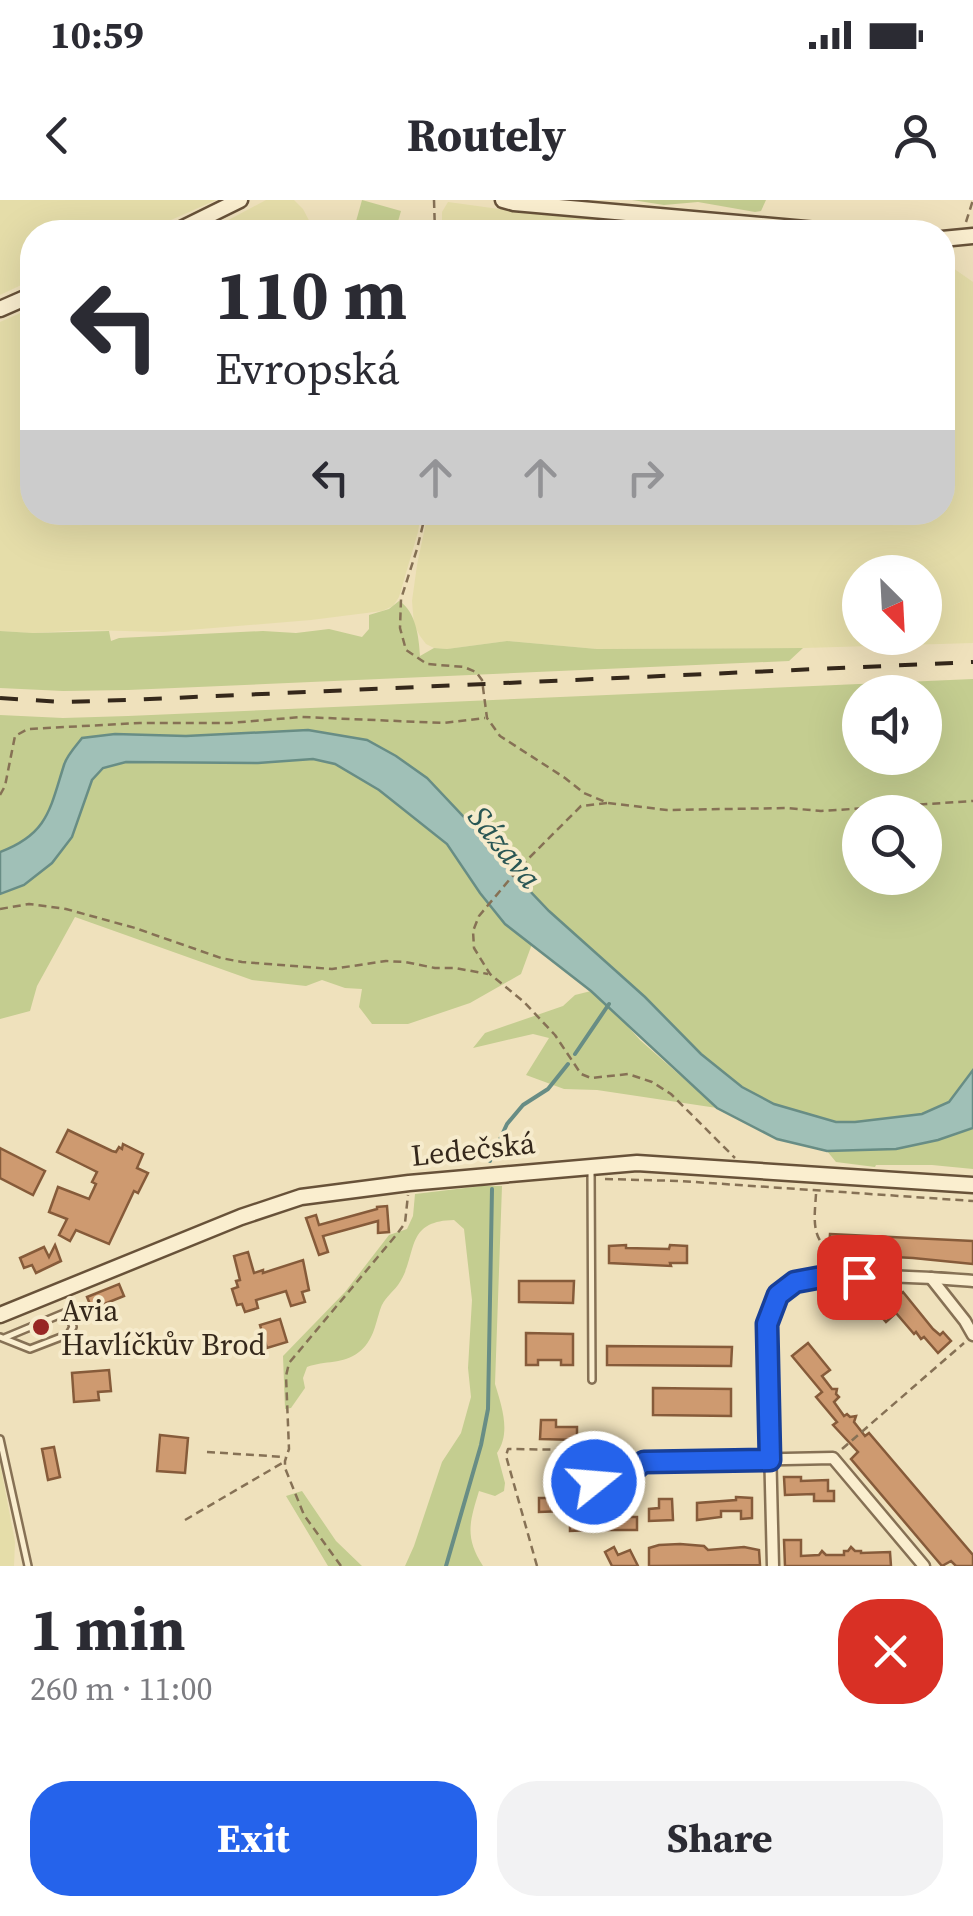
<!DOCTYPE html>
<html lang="en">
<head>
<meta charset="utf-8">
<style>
  body { margin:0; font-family:"Source Serif 4",serif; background:#f2f2f3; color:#2b2b33; height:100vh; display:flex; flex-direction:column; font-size:38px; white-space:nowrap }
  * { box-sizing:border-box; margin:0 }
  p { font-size:32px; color:#7c7c81 }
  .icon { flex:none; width:55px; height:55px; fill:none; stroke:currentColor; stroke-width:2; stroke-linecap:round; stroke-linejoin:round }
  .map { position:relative; height:1366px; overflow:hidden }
  .panel { display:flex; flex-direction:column; background:#fff; flex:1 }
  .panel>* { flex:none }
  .guide { position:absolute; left:20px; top:20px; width:935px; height:305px; border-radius:40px; box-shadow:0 10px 40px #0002; background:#fff; color:#2b2b33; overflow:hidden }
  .needle { width:65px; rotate:156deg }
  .fabs { position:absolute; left:842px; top:355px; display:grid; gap:20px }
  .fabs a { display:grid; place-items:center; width:100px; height:100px; border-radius:50%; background:#fff; box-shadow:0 10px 40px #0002; font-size:50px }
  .pin { position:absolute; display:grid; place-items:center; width:85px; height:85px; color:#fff; margin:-42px; border-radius:20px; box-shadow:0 5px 15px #0006 }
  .me { position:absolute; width:110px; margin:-55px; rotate:73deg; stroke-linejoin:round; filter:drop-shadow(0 0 8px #0008) }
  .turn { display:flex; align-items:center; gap:35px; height:210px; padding:0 30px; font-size:45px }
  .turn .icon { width:130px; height:130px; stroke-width:2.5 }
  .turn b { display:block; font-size:70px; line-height:85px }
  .lanes { display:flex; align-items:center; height:95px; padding:0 30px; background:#0003; justify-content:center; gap:50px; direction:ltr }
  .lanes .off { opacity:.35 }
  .round { display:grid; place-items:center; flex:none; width:105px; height:105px; border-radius:40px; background:#f2f2f3 }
  .head { display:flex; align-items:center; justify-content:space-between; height:170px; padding:0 30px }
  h1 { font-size:60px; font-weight:700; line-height:75px }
  .primary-button { display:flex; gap:20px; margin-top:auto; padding:20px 30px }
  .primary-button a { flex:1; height:115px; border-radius:40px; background:#2563eb; color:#fff; font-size:40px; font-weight:700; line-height:115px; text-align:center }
  .primary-button a+a { background:#f2f2f3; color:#2b2b33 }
  .status { display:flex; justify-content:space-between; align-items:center; height:70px; padding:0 50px; background:#fff; direction:ltr }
  .status svg { height:28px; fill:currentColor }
  header { display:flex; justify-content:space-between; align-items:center; height:130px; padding:0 30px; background:#fff; font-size:45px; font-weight:700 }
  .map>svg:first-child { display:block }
  .farmland { fill:#e5dda9; fill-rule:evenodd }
  .green { fill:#c4cd90; fill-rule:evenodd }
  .water { fill:#a0c0b7; stroke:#688d85; stroke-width:2.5 }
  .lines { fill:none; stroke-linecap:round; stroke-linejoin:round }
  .stream { stroke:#688d85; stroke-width:4 }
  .building { fill:#ce9a70; stroke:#865b3a; stroke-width:2.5 }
  .lane-casing { stroke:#867155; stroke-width:10 }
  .street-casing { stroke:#867155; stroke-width:15 }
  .secondary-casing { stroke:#685239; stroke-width:19 }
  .path { stroke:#867155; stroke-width:2.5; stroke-dasharray:8 5; stroke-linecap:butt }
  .lane { stroke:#faeecf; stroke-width:5 }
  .street { stroke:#faeecf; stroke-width:10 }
  .secondary { stroke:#faeecf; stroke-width:14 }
  .rail { stroke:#35281b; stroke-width:4; stroke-dasharray:18 18; stroke-linecap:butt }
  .route-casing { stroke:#184099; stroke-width:25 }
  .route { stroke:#2563eb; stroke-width:18 }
  .poi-dot { fill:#972624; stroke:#f6ebcc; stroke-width:4 }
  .labels { text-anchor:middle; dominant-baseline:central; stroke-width:8; stroke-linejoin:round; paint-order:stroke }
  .street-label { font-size:30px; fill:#35281b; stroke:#f6ebcc }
  .poi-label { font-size:30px; fill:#35281b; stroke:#f6ebcc; text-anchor:start }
  .water-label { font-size:32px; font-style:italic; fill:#295654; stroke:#f6ebcc }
</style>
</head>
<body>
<div class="status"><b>10:59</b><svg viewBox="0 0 49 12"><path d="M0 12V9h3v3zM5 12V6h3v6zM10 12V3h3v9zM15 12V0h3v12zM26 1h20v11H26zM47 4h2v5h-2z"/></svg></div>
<header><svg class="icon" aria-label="back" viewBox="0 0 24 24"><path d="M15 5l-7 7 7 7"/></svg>Routely<svg class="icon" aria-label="person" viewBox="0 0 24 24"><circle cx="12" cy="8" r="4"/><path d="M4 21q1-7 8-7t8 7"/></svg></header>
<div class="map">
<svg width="973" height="1366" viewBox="0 0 973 1366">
  <rect width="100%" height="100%" fill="#efe1bc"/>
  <g class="farmland">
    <path d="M0,0h216l-72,32h-112v48l-32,15z"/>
    <path d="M266,0h28l9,9 12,23h-109z"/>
    <path d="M448,2l66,9 205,21h-277v-20z"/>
    <path d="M943,65l10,3 20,14v361l-170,5 -206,1 -90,-8 -60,8 -13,-1 -8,-4 -6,-8 -6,-11 -2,-24 5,-36 11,-52 514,-1zM860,372h65v66h-65z"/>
    <path d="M32,108v204l389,1 -3,19 -19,65 -6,9 -11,5 -71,9 -147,12 -78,-2 -53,3 -33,-2v-309z"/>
    <path d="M0,1263l15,79 -1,24h-14z"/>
  </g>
  <g class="green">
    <path d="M362,0l39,11 -6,21h-42z"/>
    <path d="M632,0h134l-5,11 -6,1 -57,-10 -34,3z"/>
    <path d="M399,401c17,10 20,37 21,55l14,-8 13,1 60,-8 90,8 206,-1 -14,13 -661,29 -65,1 -63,-3v-57l33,2 76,-2 2,10 8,-3 144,-7 33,2 33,-4 33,8 7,-8v-14l20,-6z"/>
    <path d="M973,479v391l-24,32 -27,12 -67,8h-19l-62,-17 -32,-18 -41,-33 -56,-57 -96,-86 -42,-44 -23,-33 -117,-94 -59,-10 -122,6 -71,-2 -51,28c-4,24 -13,59 -34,76 -7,6 -21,11 -30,14v-137l63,3 65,-2zM860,492h65v66h-65zM860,612h65v66h-65z"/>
    <path d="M313,559l22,5 44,26 68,54 33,49 25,31 27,20 -11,30 -51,29 -62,21h-36l-13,-17 3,-18 -17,-1 -23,-8 -16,6 -54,-6 -177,-63 -38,69 -7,25 -30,8v-125l24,-9 48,-48 20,-57 11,-12 23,-6 132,1z"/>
    <path d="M591,791l23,20 26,29 77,68 -120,-18 -33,-1 -38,-14 23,-37 -16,-4 -60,14 12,-15 78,-27 12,-11z"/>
    <path d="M973,928v41l-41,-4h-56l-1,2 -39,-5 -9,-11 69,-2 42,-9z"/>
    <path d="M482,986h20l-7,198c7,23 16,49 2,69l8,30 -1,8 -9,5 -16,-5c-9,30 -15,46 4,75h-78l9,-20 28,-84 19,-29 10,-36 -3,-29 4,-68 -8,-71 -10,-9c-51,1 -35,35 -56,65 -7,9 -14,13 -18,25 -5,16 -7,31 -21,42 -16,13 -34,8 -52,15l-4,11 2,10 -14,20 -6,1 -2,-53 62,-64 44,-57 18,-6 6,-13 2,-22z"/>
    <path d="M302,1291l34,50 26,25h-34l-42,-70z"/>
  </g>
  <path class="water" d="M308,530l59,10 29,16 31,22 36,38 21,18 23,33 42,44 96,86 56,57 41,33 32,17 62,18h19l67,-8 27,-12 24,-32v58l-35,12 -42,9 -69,2 -50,-12 -60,-31 -126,-117 -86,-67 -25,-31 -33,-49 -68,-54 -44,-26 -22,-5 -55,4 -132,-1 -23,6 -11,12 -20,57 -20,26 -28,22 -24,9v-42c48,-18 50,-43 64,-87 3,-10 12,-19 18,-27l33,-4 71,2z"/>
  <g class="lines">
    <g class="stream">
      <path d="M575,854l34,-50"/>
      <path d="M490,961l17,-37 16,-19 25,-16 20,-25"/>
      <path d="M446,1366l35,-121 7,-36 4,-220"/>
    </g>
  </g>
  <g class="building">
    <path d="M68,930l44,21 4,1 3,-5 3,2 1,-5 20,10 -6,14 11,5 -10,20 -4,-2 -25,53 -33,-14 -6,11 -11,-6 8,-16 -18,-7 9,-25 31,12 7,-15 -4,-2 5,-10 -40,-20z"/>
    <path d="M0,948l45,23 -12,24 -33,-17z"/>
    <path d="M387,1006l2,26 -11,1v-12l-55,15 5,16 -9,3 -13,-37 10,-3 3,10 58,-16v-2z"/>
    <path d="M830,1034l143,7v23l-60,-6 -18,-1v3l-61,-3 1,-7h-6z"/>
    <path d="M55,1045l6,16 -25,12 -4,-8 -8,3 -4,-10 24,-11 5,10z"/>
    <path d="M626,1045v3l43,1 1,-4 17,1v17h-17l1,3 -62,-3v-17z"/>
    <path d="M248,1052l6,21 9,-3v3l40,-13 6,30 -7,2 3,10 -14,4 -5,-15 -30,9 2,8 -13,4 -3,-8 -5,1 -5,-16 6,-2 -2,-6 4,-1 -6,-24z"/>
    <path d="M519,1081h55l-1,22 -54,-1z"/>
    <path d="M119,1084l5,12 -32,13 -5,-12z"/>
    <path d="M886,1092l7,9 10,-9 30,37 7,6 3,-3 8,9 -13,12 -14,-16 -3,2 -5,-7 -2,2 -18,-21 -10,9 -15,-17 6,-5v-5z"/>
    <path d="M280,1119l7,23 -20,6 -7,-23z"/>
    <path d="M526,1133l47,1v31h-12v-5h-23v5h-12z"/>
    <path d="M808,1143l22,27 -8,6 10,13h5l-1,5 3,3 -5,5 10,14 3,-2 3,3 6,-1 -2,6 11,14 4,-3 104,122v11h-17l-5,-5 -9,5 -91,-107 7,-7 -25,-27 4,-3 -21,-25 6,-5 -30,-36z"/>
    <path d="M607,1146l125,1 -1,19 -124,-1z"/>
    <path d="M109,1170l2,21 -13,1 1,8 -25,2 -2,-29z"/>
    <path d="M653,1188l78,1v27l-78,-1z"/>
    <path d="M541,1220h15v7h21v13l-37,-1z"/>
    <path d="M160,1235l28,3 -3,35 -28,-2z"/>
    <path d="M54,1247l6,30 -12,3 -6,-31z"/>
    <path d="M554,1272h17v13l-5,1v25l-27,1v-14h16z"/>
    <path d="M784,1277h17v4l27,-1v11h6v10h-20v-7l-29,1z"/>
    <path d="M736,1297l16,1v20l-11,1v-8h-20v6l-24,3v-17l39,-3z"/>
    <path d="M659,1299h13l1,21 -24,1v-12l10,-1z"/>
    <path d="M605,1307h14l-1,10h19v13h-42l-4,-7 1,7 -22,1v-14l35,-1z"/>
    <path d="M784,1340h17v16l18,-1 3,-4 4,4h18v-4h4l3,-4 4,4h6v2l29,-1 1,14h-106z"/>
    <path d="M680,1344l24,2 4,4 36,-3 15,3 1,15 -111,1v-18l10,-3z"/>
    <path d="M614,1347l4,8 12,-5 8,16h-26l-7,-14z"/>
  </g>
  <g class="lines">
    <g class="lane-casing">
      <g id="lane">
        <path d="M591,968l1,212"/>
        <path d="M0,1137l30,12 39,-15 4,-7 -5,-13 -4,-1 -60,25"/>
        <path d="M0,1239l28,127"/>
      </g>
    </g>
    <g class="street-casing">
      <g id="street">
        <path d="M931,1078l34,43 8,14"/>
        <path d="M609,1260l35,2 -14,10 -13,17 -10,3c-12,-4 -16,-14 -11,-25z"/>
        <path d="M644,1262l189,-4 91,108"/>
        <path d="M773,1366l-6,-242c3,-9 6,-23 11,-30 24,-28 157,-16 195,-13"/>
      </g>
    </g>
    <g class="secondary-casing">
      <g id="secondary">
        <path d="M503,0l11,3 325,29"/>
        <path d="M175,32l65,-32"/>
        <path d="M942,39l31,-3"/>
        <path d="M0,109l32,-14"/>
        <path d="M0,1115l241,-98 60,-20 108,-14 228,-20 336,22"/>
      </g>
    </g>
    <g class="path">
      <path d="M434,0l1,32"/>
      <path d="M966,22l7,-22"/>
      <path d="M426,312l-9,37 -16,50 -1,29 6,22 21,14 37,3 12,5 6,8 5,38 13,18 65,42 19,15 24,10 59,7 120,-2 34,3 152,-10"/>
      <path d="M0,595l5,-9 10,-50 13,-7 112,-6h90l72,-6 142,6 41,-5"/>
      <path d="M607,603l-26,3 -61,61 -41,49 -6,15 1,17 16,26 34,28 31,33 26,39 10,4 37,-4 24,8 19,12 64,64"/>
      <path d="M0,709l29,-5 37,5 69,19 86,30 21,4 90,7 54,-8 19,1 30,6h20l33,6"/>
      <path d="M605,979l75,2 293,20"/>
      <path d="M816,994c-1,19 -5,39 9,53l-2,20"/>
      <path d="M842,1249l122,-106"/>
      <path d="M207,1252l78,5"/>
      <path d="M185,1320l99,-58"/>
      <path d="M341,1366l-37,-51 -19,-47v-7l4,-12 -3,-73 3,-13 108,-129 8,-11 3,-28"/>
      <path d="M537,1366l-31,-110 2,-7 68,1 12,7"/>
    </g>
    <use href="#lane" class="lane"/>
    <use href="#street" class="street"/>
    <use href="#secondary" class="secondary"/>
    <path class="rail" d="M0,498l63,4 65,-2 845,-38"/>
  </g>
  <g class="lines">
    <g class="route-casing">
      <path id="route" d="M594,1282l8,8 10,1c13,-6 17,-20 32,-29l126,-2 -3,-136 11,-29 17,-13 27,-5h37"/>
    </g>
    <use href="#route" class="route"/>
  </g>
  <circle class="poi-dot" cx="41" cy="1127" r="10"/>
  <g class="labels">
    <g class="street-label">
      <text transform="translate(473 949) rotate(-6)">Ledečská</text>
    </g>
    <g class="poi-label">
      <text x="61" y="1110">Avia<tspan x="61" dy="34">Havlíčkův Brod</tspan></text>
    </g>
    <g class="water-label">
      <text transform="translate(505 647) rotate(51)">Sázava</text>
    </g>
  </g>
</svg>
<div class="fabs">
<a><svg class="needle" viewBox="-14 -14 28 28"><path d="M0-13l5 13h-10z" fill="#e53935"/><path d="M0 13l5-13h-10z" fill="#7c7c81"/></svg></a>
<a><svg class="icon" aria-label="sound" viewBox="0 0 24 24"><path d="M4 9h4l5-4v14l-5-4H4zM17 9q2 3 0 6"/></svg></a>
<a><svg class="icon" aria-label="search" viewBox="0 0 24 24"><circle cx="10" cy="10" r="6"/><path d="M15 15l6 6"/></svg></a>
</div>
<div class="pin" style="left:859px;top:1077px;background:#d93025"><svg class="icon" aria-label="arrive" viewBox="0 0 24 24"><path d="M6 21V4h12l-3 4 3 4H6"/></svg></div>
<svg class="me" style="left:594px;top:1282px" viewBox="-20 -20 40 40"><circle r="17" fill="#2563eb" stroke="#fff" stroke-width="3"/><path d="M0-11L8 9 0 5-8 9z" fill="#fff"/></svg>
<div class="guide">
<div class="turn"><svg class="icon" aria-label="left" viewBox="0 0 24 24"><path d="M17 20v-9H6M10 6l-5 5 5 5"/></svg><div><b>110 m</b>Evropská</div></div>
<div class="lanes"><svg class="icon" aria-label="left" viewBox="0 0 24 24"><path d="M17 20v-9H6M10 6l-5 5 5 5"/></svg><svg class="icon off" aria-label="ahead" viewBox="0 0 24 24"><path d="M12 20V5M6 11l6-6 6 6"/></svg><svg class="icon off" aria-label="ahead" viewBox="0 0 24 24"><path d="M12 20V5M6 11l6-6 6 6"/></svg><svg class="icon off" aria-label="right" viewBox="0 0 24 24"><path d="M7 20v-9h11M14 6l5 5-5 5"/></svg></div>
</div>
</div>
<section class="panel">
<div class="head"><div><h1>1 min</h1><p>260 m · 11:00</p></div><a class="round" style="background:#d93025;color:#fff"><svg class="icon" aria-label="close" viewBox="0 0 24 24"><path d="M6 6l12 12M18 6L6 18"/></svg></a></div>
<div class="primary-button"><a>Exit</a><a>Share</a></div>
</section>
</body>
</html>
